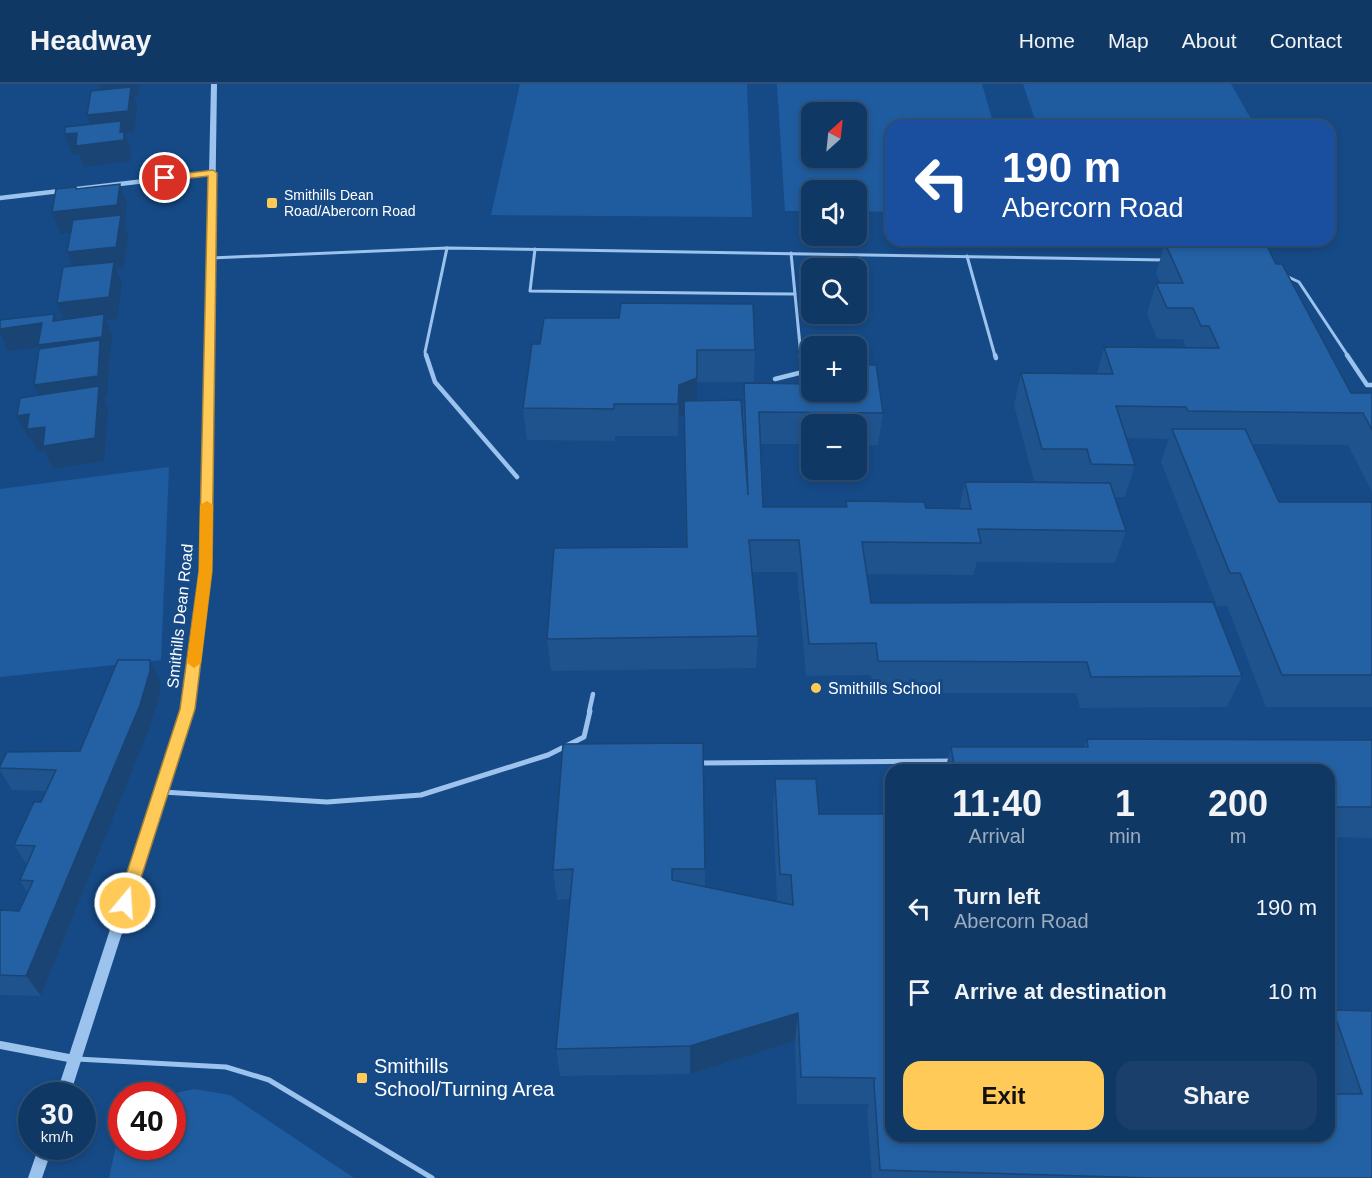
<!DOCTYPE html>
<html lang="en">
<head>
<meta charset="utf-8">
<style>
  body { margin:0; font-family:Helvetica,sans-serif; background:#193f6a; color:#f1f3f6; height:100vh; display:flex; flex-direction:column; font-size:22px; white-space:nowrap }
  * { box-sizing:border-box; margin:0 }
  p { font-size:20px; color:#9cacbf }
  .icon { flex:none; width:33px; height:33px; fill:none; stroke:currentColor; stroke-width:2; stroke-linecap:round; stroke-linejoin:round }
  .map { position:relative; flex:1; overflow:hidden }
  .panel { position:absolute; left:885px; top:680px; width:450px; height:378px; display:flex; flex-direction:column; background:#103864; border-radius:18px; box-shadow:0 3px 9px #0003,0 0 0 2px #305278 }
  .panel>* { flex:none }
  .guide { position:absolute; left:885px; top:36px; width:450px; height:126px; border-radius:18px; box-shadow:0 3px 9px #0003,0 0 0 2px #305278; background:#1a4fa0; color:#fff; overflow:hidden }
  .needle { width:39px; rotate:27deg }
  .controls { position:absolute; left:801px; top:18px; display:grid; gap:12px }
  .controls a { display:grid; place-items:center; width:66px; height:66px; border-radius:12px; background:#103864; box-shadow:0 3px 9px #0003,0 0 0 2px #305278; font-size:30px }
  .speed { position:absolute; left:18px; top:998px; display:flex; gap:12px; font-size:30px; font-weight:700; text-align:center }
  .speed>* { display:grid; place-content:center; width:78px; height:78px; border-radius:50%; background:#103864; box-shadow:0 3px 9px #0003,0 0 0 2px #305278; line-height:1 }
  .speed small { font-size:15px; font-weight:400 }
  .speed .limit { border:9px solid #d22; background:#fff; color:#111 }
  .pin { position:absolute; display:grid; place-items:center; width:51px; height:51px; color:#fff; margin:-26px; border:3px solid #fff; border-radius:50%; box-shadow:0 2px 6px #0007 }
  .me { position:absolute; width:66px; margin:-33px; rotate:18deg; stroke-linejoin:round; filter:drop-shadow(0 0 4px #0008) }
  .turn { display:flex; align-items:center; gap:21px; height:126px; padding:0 18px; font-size:27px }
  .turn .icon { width:78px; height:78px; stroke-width:2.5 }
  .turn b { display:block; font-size:42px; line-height:51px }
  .eta { display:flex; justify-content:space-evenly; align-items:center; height:102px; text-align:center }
  .eta b { font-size:36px; font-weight:800; line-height:42px }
  .action { display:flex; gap:12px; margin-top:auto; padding:12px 18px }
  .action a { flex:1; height:69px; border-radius:18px; background:#ffca58; color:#111; font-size:24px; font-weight:800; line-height:69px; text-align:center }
  .action a+a { background:#193f6a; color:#f1f3f6 }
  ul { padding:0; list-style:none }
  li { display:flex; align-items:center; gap:18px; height:84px; padding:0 18px }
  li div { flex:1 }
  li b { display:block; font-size:22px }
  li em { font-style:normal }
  header { display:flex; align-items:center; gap:36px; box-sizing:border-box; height:84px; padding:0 30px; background:#103864; border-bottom:2px solid #305278 }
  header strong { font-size:28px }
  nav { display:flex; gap:33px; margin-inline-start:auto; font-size:21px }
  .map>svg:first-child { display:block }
  .green { fill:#1f5c9f; fill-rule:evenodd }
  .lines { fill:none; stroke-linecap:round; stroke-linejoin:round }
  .service-far2 { stroke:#9bc3ed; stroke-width:3 }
  .service-far1 { stroke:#9bc3ed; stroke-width:4.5 }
  .service { stroke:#9bc3ed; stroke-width:5 }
  .minor-far1 { stroke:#9bc3ed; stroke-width:4.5 }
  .minor { stroke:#9bc3ed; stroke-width:8 }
  .tertiary { fill:#9bc3ed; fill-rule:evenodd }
  .wall { fill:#1f538d }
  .shaded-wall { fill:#194473 }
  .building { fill:#2461a4; stroke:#194473; stroke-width:1.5 }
  .route { fill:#ffca58; stroke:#a68339; stroke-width:1.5 }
  .slow { fill:#f59e0b }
  .poi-dot { fill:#ffca58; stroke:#164a86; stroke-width:2 }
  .labels { text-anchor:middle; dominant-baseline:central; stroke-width:6; stroke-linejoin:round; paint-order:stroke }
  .far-poi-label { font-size:14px; fill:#fff; stroke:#164a86; text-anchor:start }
  .street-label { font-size:16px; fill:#fff; stroke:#164a86 }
  .poi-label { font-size:16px; fill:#fff; stroke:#164a86; text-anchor:start }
  .near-poi-label { font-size:20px; fill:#fff; stroke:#164a86; text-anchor:start }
</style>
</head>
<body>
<header>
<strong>Headway</strong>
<nav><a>Home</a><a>Map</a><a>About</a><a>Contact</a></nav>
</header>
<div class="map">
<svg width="1372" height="1094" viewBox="0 0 1372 1094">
  <rect width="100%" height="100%" fill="#164a86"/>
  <g class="green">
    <path d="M520,0h227l5,133 -261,-2z"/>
    <path d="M777,0h205l12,42h-103v86l-34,-1 -1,-21h-44l-1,21h-26zM812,28h44v46h-44z"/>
    <path d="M1023,0h208l24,42h-218z"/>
    <path d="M169,383l-8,193 -161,17v-188z"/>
    <path d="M194,1005l36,6 124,83h-245l12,-56 1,24h50v-51h-5z"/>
  </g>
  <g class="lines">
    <g class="service-far2">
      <path d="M535,165l-5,42 265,3"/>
      <path d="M791,169l10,103"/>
      <path d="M967,172l28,100"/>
      <path d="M211,174l236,-10 718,12"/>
      <path d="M1284,191l15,7 49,74"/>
      <path d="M426,272l-1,-4 22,-104"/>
    </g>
    <g class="service-far1">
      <path d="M426,271l9,27 82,95"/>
      <path d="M995,271l1,3"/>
      <path d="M1347,271l20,30h5"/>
      <path d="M775,295l28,-7 -2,-17"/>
      <path d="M589,628l4,-18"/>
    </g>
    <g class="service">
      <path d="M700,679l253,-2"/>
      <path d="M163,708l164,10 94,-7 127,-40 36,-18 6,-26"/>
      <path d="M77,975l149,8 43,13 163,98"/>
    </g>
    <path class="minor-far1" d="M0,114l213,-25"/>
    <path class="minor" d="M0,961l74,14"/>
    <g class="tertiary">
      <path d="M211,0h6l-7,487 -16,138 -124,386h-14l126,-386 18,-138z"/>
      <path d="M39,1062h14l-11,32h-14z"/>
    </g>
  </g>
  <g class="wall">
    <path d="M1165,159l111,21 75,129h21v99l-24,-47 -96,-1 27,58h93v205h-106l-39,-101h-10l-56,-144 8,-23 -42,-1 8,27 -10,32h-10l11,34 -11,32 -138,-1 -4,13 -106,-1 4,29 371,73 -15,31 -147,1 -4,-15h-203l-2,-18 -65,1 -9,-104h-45l6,64 -2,32 -205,3 -4,-32 139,-92 -2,-132 -5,2 -1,19h-63v5l-88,-1 -4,-32 9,-64 223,6 -1,32h-57v18l47,35 -1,-20 1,-32 139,30 -5,32h-22v-21h-44v20h-52l3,63h83v-6l80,7 33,1 6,-27 113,1v-1l-44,-1 -20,-76 7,-32 76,1 7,-27 82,1 -3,-9h-26l-10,-25 9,-31h4l-4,-10z"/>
    <path d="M160,598v12l-10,33 -109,269 -41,-1v-85l19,1 8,-19 -7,-12 7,-15 -13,-20 27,-43 5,-11 -34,-1 -12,-20v-4l80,-15z"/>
    <path d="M1087,655l285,1v98l-43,-1v-67h-384l6,-23h133z"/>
    <path d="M775,695l44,35 72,322 439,-42 -1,-3v-76l4,-5 39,1v167h-500l-5,-68 2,-6h-72l-2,-63 -105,33 -130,2 -4,-27 14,-150 -13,1 -4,-30 152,-1v18l72,15 -4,-92z"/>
  </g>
  <g class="shaded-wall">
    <path d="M99,0h40l-1,13h-4l3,10 -3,25 -9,1 6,19 -1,9 -46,6 -5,-13 -7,1 -7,-21 12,-1 17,3 -7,-21 17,-15z"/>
    <path d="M120,100l7,21 -2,21 3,10 -4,32 -8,1 6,14 -5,36 -11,1 6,16 -2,23 -2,1 1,3 -2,35h-3l4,10 -4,53 -51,8 -8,-18 -7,1 -7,-14h-3l-11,-22 27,-9 -10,-22 14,-17 -9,-21 -31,4 -8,-19v-3l42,-6 11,-2 1,-7 9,22 3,-11 -9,-22 18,-29 -8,-22 52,-25 -59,7 -8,-22 24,-23v-2l8,21z"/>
    <path d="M697,294v32l-18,7 -1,19 1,-51z"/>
    <path d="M150,576l10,22v12l-10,33 -109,269 -15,-20z"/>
    <path d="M798,929l-3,28 -105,33v-28z"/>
  </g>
  <g class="building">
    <path d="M131,3l-3,24 -41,4 4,-24z"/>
    <path d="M121,37l-1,11h4v8l-48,6 1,-13 -12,1v-7z"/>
    <path d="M120,100l-3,21 -65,7 4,-23 20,-2v2z"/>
    <path d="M121,131l-5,32 -49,5 6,-32z"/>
    <path d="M1165,159l101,1 10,20h6l69,129h21v37l-9,-17 -175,-2 -2,-4 -70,-1 19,59 -44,-1 -4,-15h-45l-21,-76 92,1 -9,-27 115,1 -10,-22h-8l-8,-18h-26l-11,-25h27z"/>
    <path d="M114,178l-5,35 -52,6 6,-36z"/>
    <path d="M621,219l132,1 2,46h-58v28l-18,7 -1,19h-64v5l-91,-1 9,-64h8l4,-26h75z"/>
    <path d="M54,230l-1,7 51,-7 -2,23 -64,8 4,-22 -42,6v-9z"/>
    <path d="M100,256l-2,36 -64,9 5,-36z"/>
    <path d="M856,280l20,1 7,48 -124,-1 4,95h84l-1,-6 78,1 2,6 45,1 -6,-27 145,1 16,48 -148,-2 3,14 -119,-1 9,61 342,-1 29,74 -151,1 -4,-15 -209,-1 -2,-18 -67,1 -10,-104h-50l9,96 -211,3 7,-91 133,-1 -3,-146 57,-1 7,95 -4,-112 68,1v8h44z"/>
    <path d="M99,302l-4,52 -52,8 2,-19 -18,2 2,-15 -12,2 3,-18z"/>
    <path d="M1172,345h73l34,73h93v173h-90l-42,-102h-10z"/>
    <path d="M118,576h32v11l-10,34 -114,271 -26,-1v-65l19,1 14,-30 -13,-1 15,-34 -21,-1 20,-43h7l15,-32 -56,-2v-2l7,-14 73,-1z"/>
    <path d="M1087,655l285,1v67h-43v-37h-374l-4,-23h137z"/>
    <path d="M703,659l2,126h-33v11l121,25 -2,-30 -11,-1 -5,-95h41l3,35h66l5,42h1v280h438v-42h33l-29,-84 39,1v167h-219l-273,-8 -6,-87 1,-5 -74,-1 -3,-64 -108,33 -134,3 17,-180 -20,1 10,-126z"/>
  </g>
  <path class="route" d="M213,86l4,3 -5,398 -17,138 -62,194 -2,5 -6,2 -6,-2 -2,-5 63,-194 19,-138 9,-395 -43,5 -4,-3 4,-2z"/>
  <path class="slow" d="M207,417l6,4 -1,66 -11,92 -7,5 -7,-5 12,-92 1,-66z"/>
  <g class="poi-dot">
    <rect x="266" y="113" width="12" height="12" rx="3"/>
    <circle cx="816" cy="604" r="6"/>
    <rect x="356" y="988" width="12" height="12" rx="3"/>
  </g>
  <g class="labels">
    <g class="far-poi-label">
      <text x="284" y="111">Smithills Dean<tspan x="284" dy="16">Road/Abercorn Road</tspan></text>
    </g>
    <g class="street-label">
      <text transform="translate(180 532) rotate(-84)">Smithills Dean Road</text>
    </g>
    <g class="poi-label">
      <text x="828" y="604">Smithills School</text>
    </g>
    <g class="near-poi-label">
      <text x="374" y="982">Smithills<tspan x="374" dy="23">School/Turning Area</tspan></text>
    </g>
  </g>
</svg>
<div class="controls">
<a><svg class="needle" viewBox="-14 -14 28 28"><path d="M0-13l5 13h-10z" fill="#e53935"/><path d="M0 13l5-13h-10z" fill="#9cacbf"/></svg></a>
<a><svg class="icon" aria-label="sound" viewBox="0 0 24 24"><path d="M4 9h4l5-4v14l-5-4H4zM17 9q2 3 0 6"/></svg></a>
<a><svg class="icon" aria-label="search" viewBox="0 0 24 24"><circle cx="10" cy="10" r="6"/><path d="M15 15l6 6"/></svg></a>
<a>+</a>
<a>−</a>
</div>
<div class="speed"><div>30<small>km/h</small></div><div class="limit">40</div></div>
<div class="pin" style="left:165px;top:94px;background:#d93025"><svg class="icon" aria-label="arrive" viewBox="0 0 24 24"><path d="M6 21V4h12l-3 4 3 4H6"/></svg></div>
<svg class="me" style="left:125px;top:819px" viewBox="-20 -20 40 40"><circle r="17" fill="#ffca58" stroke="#fff" stroke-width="3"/><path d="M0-11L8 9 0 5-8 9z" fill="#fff"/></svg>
<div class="guide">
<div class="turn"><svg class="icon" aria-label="left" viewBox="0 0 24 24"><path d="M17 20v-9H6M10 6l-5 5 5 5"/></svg><div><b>190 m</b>Abercorn Road</div></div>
</div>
<section class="panel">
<div class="eta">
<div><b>11:40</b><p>Arrival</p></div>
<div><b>1</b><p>min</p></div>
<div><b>200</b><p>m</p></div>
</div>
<ul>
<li><svg class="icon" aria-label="left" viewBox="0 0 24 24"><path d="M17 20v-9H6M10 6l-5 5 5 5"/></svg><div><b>Turn left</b><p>Abercorn Road</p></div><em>190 m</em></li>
<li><svg class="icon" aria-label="arrive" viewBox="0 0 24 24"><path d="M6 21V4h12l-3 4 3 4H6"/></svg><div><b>Arrive at destination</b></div><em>10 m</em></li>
</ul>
<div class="action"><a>Exit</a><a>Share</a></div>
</section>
</div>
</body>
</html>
